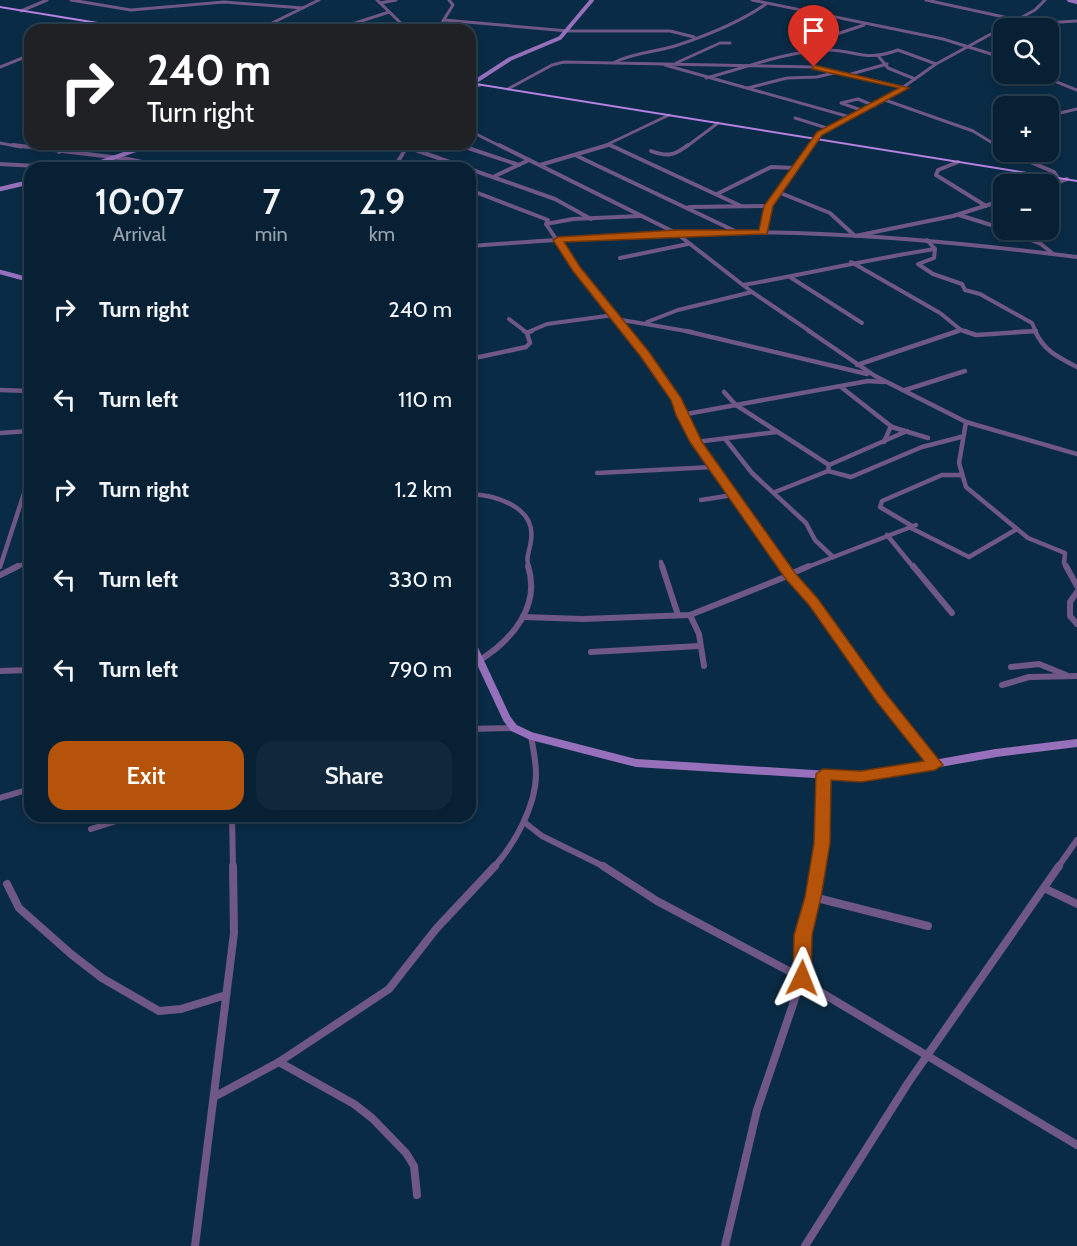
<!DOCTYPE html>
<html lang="en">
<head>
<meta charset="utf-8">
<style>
  body { margin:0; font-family:Cabin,sans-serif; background:#11283c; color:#f1f3f6; height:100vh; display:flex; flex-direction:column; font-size:22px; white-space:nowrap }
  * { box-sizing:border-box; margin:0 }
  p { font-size:20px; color:#98a3ac }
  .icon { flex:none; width:33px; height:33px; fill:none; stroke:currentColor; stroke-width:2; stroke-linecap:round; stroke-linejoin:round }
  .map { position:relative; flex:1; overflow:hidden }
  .side { position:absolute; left:24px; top:162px; width:452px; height:660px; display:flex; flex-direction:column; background:#082034; border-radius:18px; box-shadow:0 3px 9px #0003,0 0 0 2px #293e4f }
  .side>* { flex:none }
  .hud { position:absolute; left:24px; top:24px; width:452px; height:126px; border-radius:18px; box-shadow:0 3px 9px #0003,0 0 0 2px #293e4f; background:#202124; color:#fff; overflow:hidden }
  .fabs { position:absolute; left:993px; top:18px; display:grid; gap:12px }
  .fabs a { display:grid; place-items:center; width:66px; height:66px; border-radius:12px; background:#082034; box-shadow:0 3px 9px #0003,0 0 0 2px #293e4f; font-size:30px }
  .pin { position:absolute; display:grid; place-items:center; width:51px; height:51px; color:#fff; margin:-62px -26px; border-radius:50% 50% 50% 0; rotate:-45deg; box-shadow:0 0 6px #0007 }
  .pin .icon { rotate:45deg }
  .me { position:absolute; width:66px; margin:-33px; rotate:2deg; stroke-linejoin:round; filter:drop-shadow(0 0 4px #0008) }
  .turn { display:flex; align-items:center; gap:21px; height:126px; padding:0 24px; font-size:27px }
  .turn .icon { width:78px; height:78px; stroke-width:2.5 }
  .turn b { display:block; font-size:42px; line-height:51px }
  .eta { display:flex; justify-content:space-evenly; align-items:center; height:102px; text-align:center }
  .eta b { font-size:36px; font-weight:600; line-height:42px }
  .primary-button { display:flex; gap:12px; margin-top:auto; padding:12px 24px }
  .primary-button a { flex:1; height:69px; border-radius:18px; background:#b45309; color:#fff; font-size:24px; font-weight:600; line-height:69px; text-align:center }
  .primary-button a+a { background:#11283c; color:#f1f3f6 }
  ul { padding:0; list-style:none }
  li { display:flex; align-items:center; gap:18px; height:90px; padding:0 24px }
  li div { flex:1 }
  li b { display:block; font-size:22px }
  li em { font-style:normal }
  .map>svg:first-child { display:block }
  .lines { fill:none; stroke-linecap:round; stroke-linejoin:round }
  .street-far4 { stroke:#6f5786; stroke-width:3 }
  .street-far3 { stroke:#6f5786; stroke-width:4 }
  .street-far2 { stroke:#6f5786; stroke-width:4.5 }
  .street-far1 { stroke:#6f5786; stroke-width:6 }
  .street { stroke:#6f5786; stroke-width:8 }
  .secondary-far2 { stroke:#9670bb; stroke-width:4 }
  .secondary-far1 { stroke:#9670bb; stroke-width:4.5 }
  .secondary { stroke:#9670bb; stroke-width:8 }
  .primary { fill:#b582e3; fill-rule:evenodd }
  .route { fill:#b45309; stroke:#753606; stroke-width:1.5 }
</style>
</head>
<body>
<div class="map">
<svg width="1077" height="1246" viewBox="0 0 1077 1246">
  <rect width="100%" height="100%" fill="#0a2b45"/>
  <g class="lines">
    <g class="street-far4">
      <path d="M71,0l60,10 93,-8 79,6"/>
      <path d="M377,0l31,30 36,-2 -1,-7 10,-16 -4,-5"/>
      <path d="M752,0l191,39 61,19"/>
      <path d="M926,0l92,20"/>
      <path d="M380,3l16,-3"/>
      <path d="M21,11l26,-11"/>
      <path d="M444,20l124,11h102l24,6"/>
      <path d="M1013,25l64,-4"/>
      <path d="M107,30l11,-4"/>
      <path d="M258,30l61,-30"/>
      <path d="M334,30l55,-18"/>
      <path d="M837,34l27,-9"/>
      <path d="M879,57l9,11 27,11"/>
      <path d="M615,62c21,-10 42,-10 63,-17 30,-10 62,-23 88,-41"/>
      <path d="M676,63l44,-20h10"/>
      <path d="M665,65l185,52"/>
      <path d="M0,67l30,-12"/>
      <path d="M851,74l36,-10"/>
      <path d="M1037,74l40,16"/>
      <path d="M706,78c39,-10 78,-26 119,-28 30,-1 38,13 73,0l38,14"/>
      <path d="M1009,80l11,-6"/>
      <path d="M470,88l10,-3"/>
      <path d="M748,88l39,-10 30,-1 21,-5"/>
      <path d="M508,89l44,-24 12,-3 251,5 91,21"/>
      <path d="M885,100l88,31 26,16"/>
      <path d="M864,111l-23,-8 17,-4 17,7"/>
      <path d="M1060,113l17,-4"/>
      <path d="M795,118l35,11"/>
      <path d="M470,131l32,16"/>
      <path d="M0,143l21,4"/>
      <path d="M455,144l9,3"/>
      <path d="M609,145l4,2"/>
      <path d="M65,147l4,-3"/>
      <path d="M602,147l67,-32"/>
      <path d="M686,147l32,-24"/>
      <path d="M810,147l9,-13 66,-34 51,-36 99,-54 10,-10"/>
    </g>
    <g class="street-far3">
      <path d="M13,145l115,14 42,9"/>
      <path d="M459,145l60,20"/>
      <path d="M499,145l177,88 76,59 59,40"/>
      <path d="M610,145l131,61"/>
      <path d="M996,145l8,5"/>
      <path d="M407,147l148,52 36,20"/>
      <path d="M651,151c16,6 23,5 37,-6"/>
      <path d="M59,152l8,-7"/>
      <path d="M1007,152l47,20 4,6"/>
      <path d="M577,156l160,76"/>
      <path d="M958,162l-20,8 -2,5 50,31"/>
      <path d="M0,164l72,4"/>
      <path d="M397,165l10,3"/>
      <path d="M540,165l68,-20"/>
      <path d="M394,168l14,-23"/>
      <path d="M495,176l34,-16"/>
      <path d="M1048,186l19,-7"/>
      <path d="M470,190l78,30 -2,4 30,45 51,63"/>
      <path d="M778,192l52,21 25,23 98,-20 51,-16"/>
      <path d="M717,194l54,-27 25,1"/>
      <path d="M689,207l79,-1"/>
      <path d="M959,215l45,14"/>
      <path d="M546,224l27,-5 67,-3"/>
      <path d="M1006,230l35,14 11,9"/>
      <path d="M763,232l5,-26 43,-61"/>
      <path d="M927,240l8,9 -1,9 -16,6 15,10 29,10 3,6 15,4 52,29 4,9"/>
      <path d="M470,246c89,-6 178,-14 268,-14 113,0 226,11 339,25"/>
      <path d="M620,258l68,-14"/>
      <path d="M851,262l89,51 21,17 -7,2"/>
      <path d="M790,277l72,46"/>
      <path d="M743,285c64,-11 127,-26 192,-36"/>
      <path d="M509,319l17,13"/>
      <path d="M616,319l76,13"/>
      <path d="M647,322l31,-12 74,-18"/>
      <path d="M961,330l7,2"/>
      <path d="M528,332l19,-8 67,-9"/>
      <path d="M1015,332l21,-1"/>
    </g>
    <g class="street-far2">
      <path d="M524,331l3,2"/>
      <path d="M626,331l51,69 4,15 15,27 90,126"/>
      <path d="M686,331l181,43"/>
      <path d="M809,331l66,45 91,46 111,32"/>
      <path d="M964,331l12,4 60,-4"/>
      <path d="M1035,331c9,20 23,26 42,36"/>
      <path d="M470,359l56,-12 4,-4 -3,-10 5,-2"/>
      <path d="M857,365l101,-34"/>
      <path d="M841,387l51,40 36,11"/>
      <path d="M0,390l30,1"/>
      <path d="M905,390l60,-19"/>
      <path d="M724,392l12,13"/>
      <path d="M681,415l55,-10"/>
      <path d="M966,422l-7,41 7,24 62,51 37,15 -1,10 3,5"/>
      <path d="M907,431l-78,34 -1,6 23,6 71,-30 39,-10"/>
      <path d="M0,433l30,-2"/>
      <path d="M726,440l26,33 54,50 9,17 18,17"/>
      <path d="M696,442l81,-10"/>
      <path d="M884,442l7,-16"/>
      <path d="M829,465l-93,-60 132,-24 16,1"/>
      <path d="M597,473l116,-6"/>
      <path d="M775,492l53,-21"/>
      <path d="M470,494c26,1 66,13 61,46 -1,12 -6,16 -2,28"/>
      <path d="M701,500l32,-5"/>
      <path d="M912,526l-32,-19 2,-6 60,-26h19"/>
      <path d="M909,527l60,30 48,-28"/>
      <path d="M887,535l27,33"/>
      <path d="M661,562l2,6"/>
      <path d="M0,567l30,-92"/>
      <path d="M15,568l15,-7"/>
      <path d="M805,568l111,-43"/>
    </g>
    <g class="street-far1">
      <path d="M662,566l16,49"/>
      <path d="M785,566l29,36 68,97 53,66"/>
      <path d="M913,566l39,47"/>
      <path d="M1066,566l11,20"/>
      <path d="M790,574l19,-8"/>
      <path d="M0,575l18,-9"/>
      <path d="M1077,592l-7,10v14l7,8"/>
      <path d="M690,615l9,19 5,32"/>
      <path d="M523,617l60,2 107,-4 100,-40"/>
      <path d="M591,652l108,-6"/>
      <path d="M480,660c32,-20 61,-54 48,-94"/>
      <path d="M1011,667l28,-3 27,11"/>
      <path d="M0,671l30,-1"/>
      <path d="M1002,685l27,-8 48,-1"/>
      <path d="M470,729l44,-1"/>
      <path d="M0,798l30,-9"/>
      <path d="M232,816l1,51"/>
      <path d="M524,822l18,14 63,31"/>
      <path d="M91,829l41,-13"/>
      <path d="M494,867c21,-23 42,-62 42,-93 0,-13 -3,-26 -5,-38"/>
      <path d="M818,867l6,-48 -1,-45"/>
      <path d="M1058,867l19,-27"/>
    </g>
    <g class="street">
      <path d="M603,866l54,35 145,77 -45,132 -32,136"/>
      <path d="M819,866l-14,70 -3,42 20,15 255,152"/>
      <path d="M7,884l12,24 52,46 31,24 57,33 22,-2 45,-14"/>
      <path d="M1046,889l31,15"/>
      <path d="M813,897l115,29"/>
      <path d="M279,1062l75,42 18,14 34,35 8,13 3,29"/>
      <path d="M214,1097l65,-35 110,-73 47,-60 59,-63"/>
      <path d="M195,1246l39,-313 -1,-67"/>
      <path d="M805,1246l103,-163 151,-217"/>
    </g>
    <g class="secondary-far2">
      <path d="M1069,0l8,2"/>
      <path d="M470,85l40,-26 50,-21 32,-38"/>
      <path d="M146,147l8,-3"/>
    </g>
    <g class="secondary-far1">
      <path d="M84,168l66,-23"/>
      <path d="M0,189l30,-7"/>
      <path d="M0,272l30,8"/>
    </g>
    <path class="secondary" d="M470,640l37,79 7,9 17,8 105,27 225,14 135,-24 81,-10"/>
    <g class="primary">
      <path d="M0,6l141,23 2,1h-9l-134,-22z"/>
      <path d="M470,82l607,98v2l-607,-98z"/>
    </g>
  </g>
  <path class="route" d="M814,65l95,23 -87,47 -49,71 -6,28 -203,8 16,25 69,85 32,46 21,44 93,131 23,26 69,96 56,70 -8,5 -74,12 -30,-2 -1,63 -9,54 -9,38 -1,43 -3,5 -6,2 -6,-2 -3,-5 1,-43 11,-38 9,-54 2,-69 7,-5 38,2 63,-10 -47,-59 -68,-97 -24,-27 -95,-136 -14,-27 -5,-15 -30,-43 -68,-86 -20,-31 5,-3 118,-7h83l5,-24 53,-74 82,-44 -87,-19z"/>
</svg>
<div class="fabs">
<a><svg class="icon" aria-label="search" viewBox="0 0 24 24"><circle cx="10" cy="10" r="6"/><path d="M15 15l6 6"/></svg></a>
<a>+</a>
<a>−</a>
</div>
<div class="pin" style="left:814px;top:67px;background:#d93025"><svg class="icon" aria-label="arrive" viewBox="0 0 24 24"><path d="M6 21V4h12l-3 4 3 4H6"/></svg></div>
<svg class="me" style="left:802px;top:978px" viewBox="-20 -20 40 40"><path d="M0-17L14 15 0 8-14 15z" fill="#b45309" stroke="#fff" stroke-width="4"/></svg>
<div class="hud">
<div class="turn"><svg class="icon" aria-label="right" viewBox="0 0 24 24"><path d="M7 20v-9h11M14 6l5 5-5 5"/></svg><div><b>240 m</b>Turn right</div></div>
</div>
<section class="side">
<div class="eta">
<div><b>10:07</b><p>Arrival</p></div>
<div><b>7</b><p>min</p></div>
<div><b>2.9</b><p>km</p></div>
</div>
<ul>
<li><svg class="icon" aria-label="right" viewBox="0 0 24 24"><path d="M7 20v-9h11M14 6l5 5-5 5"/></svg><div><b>Turn right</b></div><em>240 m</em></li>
<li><svg class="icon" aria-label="left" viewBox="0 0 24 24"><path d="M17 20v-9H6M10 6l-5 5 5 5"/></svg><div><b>Turn left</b></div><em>110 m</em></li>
<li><svg class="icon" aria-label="right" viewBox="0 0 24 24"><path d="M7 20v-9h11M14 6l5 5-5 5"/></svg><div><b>Turn right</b></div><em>1.2 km</em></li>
<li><svg class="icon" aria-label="left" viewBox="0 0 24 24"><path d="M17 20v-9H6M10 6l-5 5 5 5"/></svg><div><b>Turn left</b></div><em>330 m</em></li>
<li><svg class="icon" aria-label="left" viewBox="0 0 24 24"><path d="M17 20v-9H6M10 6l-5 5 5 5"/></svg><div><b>Turn left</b></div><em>790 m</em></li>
</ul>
<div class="primary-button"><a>Exit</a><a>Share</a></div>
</section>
</div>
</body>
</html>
